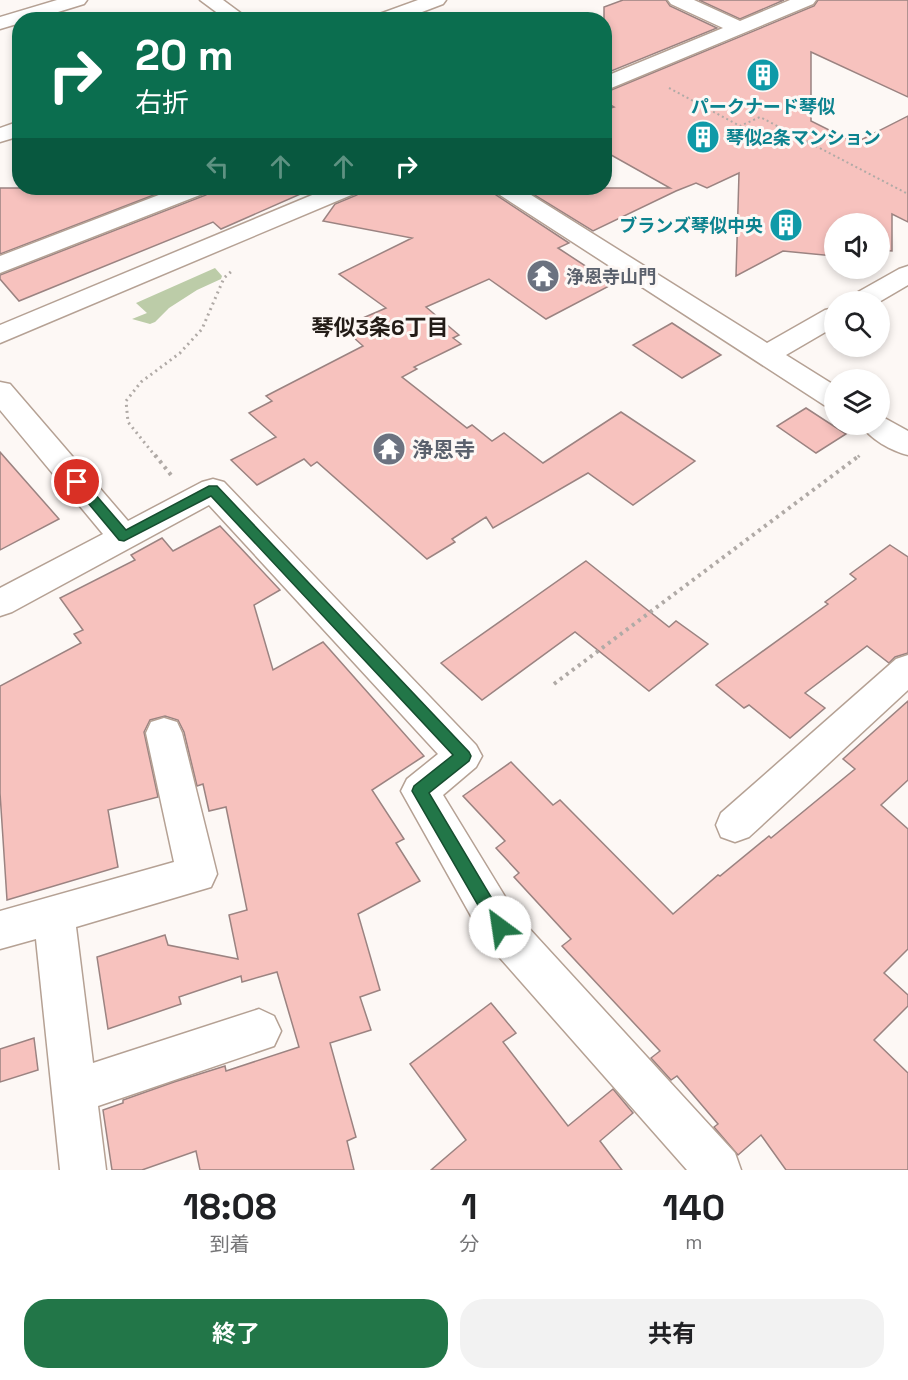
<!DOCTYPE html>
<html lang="ja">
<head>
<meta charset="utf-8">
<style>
  body { margin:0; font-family:"Space Grotesk","Noto Sans JP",sans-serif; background:#f2f2f2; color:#202124; height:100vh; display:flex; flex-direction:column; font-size:22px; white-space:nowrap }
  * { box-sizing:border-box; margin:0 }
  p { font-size:20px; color:#757577 }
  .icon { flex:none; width:33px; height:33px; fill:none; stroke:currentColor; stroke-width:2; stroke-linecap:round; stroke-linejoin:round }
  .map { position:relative; height:1170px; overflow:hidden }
  .details { display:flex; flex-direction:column; background:#fff; flex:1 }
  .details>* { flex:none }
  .hud { position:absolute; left:12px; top:12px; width:600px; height:183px; border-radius:24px; box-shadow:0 3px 9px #0003; background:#0b6e4f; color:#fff; overflow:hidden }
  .fabs { position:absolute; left:824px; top:213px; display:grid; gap:12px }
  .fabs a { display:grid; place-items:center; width:66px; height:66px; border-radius:50%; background:#fff; box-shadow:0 3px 9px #0003; font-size:30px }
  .pin { position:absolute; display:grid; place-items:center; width:51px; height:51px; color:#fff; margin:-26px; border:3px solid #fff; border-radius:50%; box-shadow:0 2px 6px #0007 }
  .me { position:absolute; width:66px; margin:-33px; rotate:329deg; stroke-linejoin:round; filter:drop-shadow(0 0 4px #0008) }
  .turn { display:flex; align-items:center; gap:21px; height:126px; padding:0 24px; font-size:27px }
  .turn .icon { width:78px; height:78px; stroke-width:2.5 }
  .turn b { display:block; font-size:42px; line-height:51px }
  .lanes { display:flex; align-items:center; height:57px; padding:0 24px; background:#0003; justify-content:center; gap:30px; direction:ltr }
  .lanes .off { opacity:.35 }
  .eta { display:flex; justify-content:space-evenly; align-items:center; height:102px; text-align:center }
  .eta b { font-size:36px; font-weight:700; line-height:42px }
  .cta { display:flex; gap:12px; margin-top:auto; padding:12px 24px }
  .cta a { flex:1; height:69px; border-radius:24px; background:#227648; color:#fff; font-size:24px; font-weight:700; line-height:69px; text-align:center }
  .cta a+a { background:#f2f2f2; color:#202124 }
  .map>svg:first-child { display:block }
  .green { fill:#bccca8 }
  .building { fill:#f7c2be; stroke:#9b8381; stroke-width:1.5 }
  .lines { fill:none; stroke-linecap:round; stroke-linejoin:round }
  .minor-casing { stroke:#b5a194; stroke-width:3 }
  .path-far2 { stroke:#b0aaa6; stroke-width:2; stroke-dasharray:2 3; stroke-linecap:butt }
  .path-far1 { stroke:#b0aaa6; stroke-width:3; stroke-dasharray:2 4; stroke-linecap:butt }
  .path { stroke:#b0aaa6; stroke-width:4; stroke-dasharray:3 4.5; stroke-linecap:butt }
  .minor { fill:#fff; fill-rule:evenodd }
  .route { fill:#227648; stroke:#164d2f; stroke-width:1.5 }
  .labels { text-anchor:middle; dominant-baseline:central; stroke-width:6; stroke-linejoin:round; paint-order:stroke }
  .far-culture-label { font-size:18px; font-weight:bold; fill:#0d838f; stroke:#fdf8f5 }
  .far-worship-label { font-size:18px; font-weight:bold; fill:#5b616d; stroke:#fdf8f5; text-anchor:start }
  .worship-label { font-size:21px; font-weight:bold; fill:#5b616d; stroke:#fdf8f5; text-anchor:start }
  .neighbourhood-label { font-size:22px; font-weight:bold; fill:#231c17; stroke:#fdf8f5 }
</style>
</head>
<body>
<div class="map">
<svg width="908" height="1170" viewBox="0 0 908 1170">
  <rect width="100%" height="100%" fill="#fdf8f5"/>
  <path class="green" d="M215,268l7,8 -1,3 -24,11 -28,18 -14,14 -5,2 -18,-5 15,-6 -11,-10z"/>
  <g class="building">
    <path d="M623,0h43l4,6 47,22 -113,46v-67z"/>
    <path d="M699,0h85l-44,19z"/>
    <path d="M818,0h90v97l-97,-45v69l44,22 53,-27v106l-16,-8v37l-13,-1v-26h-45v32l-51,-5 -47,25 3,-103 -32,15 -11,-5 -20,8 -83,40 -70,-43h147l-66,-37v-41l10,-3 -10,-6v-8l210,-87z"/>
    <path d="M0,188h172l-172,66z"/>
    <path d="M211,188h103l-93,41 -8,-7 -194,79 -19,-22v-4l206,-80z"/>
    <path d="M362,188h129l5,7 73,48 -11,5 55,36 -67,35 -57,-40 -63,28 33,28 -6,3 8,6 -47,23 3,2 -15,8 65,51 5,-3 20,16 12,-8 39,30 78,-51 74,49 -62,44 -45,-32 -95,55 -7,-11 -34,22 3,3 -28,17 -110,-97 -6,4 -7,-7 -47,26 -26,-25 45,-23 -27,-24 23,-12 -6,-5 97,-50 -21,-19 44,-19 -47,-34 73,-36 -89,-17 12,-17 22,-9z"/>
    <path d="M672,323l49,32 -39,23 -49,-33z"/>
    <path d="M806,408l40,26 -30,19 -39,-27z"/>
    <path d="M0,452l59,67 -59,31z"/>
    <path d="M220,526l60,64 -26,15 19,65 50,-28 101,114 -52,34 32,49 -8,4 24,38 -62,33 22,76 -20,7 11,33 -41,13 26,94 -9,4 7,29h-154l-4,-19 -54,19h-30l-9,-60 20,-7v-3l51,-18 51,-16 1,5 73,-24 -22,-75 -35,10 -1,-6 -62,21 2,7 -73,25 -11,-72 68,-22 3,10 70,14 -9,-44 18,-5 -21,-103 -17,4 -6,-27 -6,2 -13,-54 -6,-12 -13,-4 -15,4 -6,12 14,65 -50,13 10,57 -111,33 -7,-107v-107l81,-43 -7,-9 9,-4 -23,-32 75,-38 -4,-5 31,-17 11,13z"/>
    <path d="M890,545l18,12v96l-13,4 -6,6 -22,-17 -62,47 20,15 -35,30 -41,-33 -5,3 -28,-23 112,-81 -3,-2 31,-23 -6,-5z"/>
    <path d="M586,561l83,66 7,-6 32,23 -59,47 -74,-59 -93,68 -41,-37z"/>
    <path d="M908,701v79l-27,25 27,24v120l-24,24 24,22v11l-34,34 34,33v97h-122l-25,-35 -23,20 -24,-28 4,-3 -41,-48 -6,4 -20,-22 9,-7 -98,-105 9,-7 -57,-62 5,-4 -23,-25 9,-7 -42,-45 48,-34 42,43 7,-5 113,114 45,-39 2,1 49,-40 2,2 84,-69 -12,-10z"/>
    <path d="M491,1003l25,30 -13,9 65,84 45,-37 20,24 -33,28 22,29h-191l35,-30 -56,-76z"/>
    <path d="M34,1038l4,32 -38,12v-33z"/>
  </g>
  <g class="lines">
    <g class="minor-casing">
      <g id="minor">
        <path d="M57,0h30l-3,4 -52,16h-12v3l-20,6v-12z"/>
        <path d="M200,0h23l27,20h-23z"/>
        <path d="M418,0h28l-3,4 -42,16h-29l2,-4z"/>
        <path d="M668,0h26l46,21 50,-21h26l-3,4 -209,87v-14l119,-49 -52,-24z"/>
        <path d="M20,121v15l-20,6v-14z"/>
        <path d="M177,188h32l-4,5 -205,80v-17z"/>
        <path d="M329,188h31l-4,5 -356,150v-18z"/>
        <path d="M493,188h27l247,155 58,-33 9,-2v19l-48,28 48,30v22l-10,-2 -327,-212z"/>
        <path d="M908,266v19l-29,17h-32l4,-6 48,-27z"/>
        <path d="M0,382l10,2 118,137 74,-39 11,-3 11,3 252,263 6,11 -6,11 -33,28 72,118 220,240 6,17h-54l-202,-229 -84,-150 6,-12 31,-25 -229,-249 -197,107 -12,4v-28l103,-54 -103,-124z"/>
        <path d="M879,415l29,16v24c-16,-4 -39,-16 -47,-31h18z"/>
        <path d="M908,655v35l-159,147 -14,5 -14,-5 -5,-12 5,-12 175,-154z"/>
        <path d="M164,718l13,4 5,11 35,141 -6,13 -135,40 17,136 166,-54 15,7 7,15 -7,15 -176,60 8,64h-46l-24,-231 -36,10v-38l174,-49 -28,-129 5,-11z"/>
      </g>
    </g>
    <path class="path-far2" d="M669,88l71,38 20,-9 148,77"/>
    <g class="path-far1">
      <path d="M156,457l-28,-35 -2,-21 15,-19 39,-29 22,-24 22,-51 9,-8"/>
      <path d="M858,457l2,-2"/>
    </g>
    <g class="path">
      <path d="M155,455l16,20"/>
      <path d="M554,684l306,-229"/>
    </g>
    <use href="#minor" class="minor"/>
  </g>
  <path class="route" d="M77,478l5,1 44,51 83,-44h8l252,266 2,4 -2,5 -40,32 77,129 2,5 -2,6 -6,2 -6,-2 -82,-142 2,-5 39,-31 -242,-259 -87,45 -5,-1 -46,-55 -2,-3z"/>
  <defs>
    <g id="building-disc" transform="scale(1.725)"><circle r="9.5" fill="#0f9aa8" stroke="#fdf8f5"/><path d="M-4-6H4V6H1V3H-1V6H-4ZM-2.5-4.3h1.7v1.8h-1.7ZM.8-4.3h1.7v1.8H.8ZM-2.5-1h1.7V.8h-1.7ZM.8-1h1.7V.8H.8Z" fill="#fff"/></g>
    <g id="temple-disc" transform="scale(1.725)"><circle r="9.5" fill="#6b7280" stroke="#fdf8f5"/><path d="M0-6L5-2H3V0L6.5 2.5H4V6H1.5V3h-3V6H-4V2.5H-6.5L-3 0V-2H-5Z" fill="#fff"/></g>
  </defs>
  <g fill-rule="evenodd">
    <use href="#building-disc" x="763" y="75"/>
    <use href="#building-disc" x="703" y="137"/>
    <use href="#building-disc" x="786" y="225"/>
    <use href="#temple-disc" x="543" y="276"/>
    <use href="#temple-disc" x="389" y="449"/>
  </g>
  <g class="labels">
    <g class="far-culture-label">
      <text x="763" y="106">パークナード琴似</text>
      <text x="726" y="137" text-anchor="start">琴似2条マンション</text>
      <text x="763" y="225" text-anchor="end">ブランズ琴似中央</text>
    </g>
    <g class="far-worship-label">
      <text x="566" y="276">浄恩寺山門</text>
    </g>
    <g class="worship-label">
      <text x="412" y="449">浄恩寺</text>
    </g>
    <g class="neighbourhood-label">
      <text x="380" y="327">琴似3条6丁目</text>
    </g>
  </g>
</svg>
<div class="fabs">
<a><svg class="icon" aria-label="sound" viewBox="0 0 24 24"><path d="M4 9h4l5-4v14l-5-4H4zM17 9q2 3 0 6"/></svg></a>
<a><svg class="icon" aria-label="search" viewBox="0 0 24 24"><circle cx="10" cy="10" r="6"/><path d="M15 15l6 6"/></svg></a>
<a><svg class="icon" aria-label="layers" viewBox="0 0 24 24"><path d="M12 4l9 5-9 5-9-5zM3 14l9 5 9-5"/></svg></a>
</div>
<div class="pin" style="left:77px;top:482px;background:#d93025"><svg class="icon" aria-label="arrive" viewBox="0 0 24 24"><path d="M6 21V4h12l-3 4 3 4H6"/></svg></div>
<svg class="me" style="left:500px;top:927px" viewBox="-20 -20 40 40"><circle r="19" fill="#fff"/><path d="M0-13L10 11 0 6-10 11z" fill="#227648"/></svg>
<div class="hud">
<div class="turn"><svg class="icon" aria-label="right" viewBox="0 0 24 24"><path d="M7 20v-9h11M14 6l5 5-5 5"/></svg><div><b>20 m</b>右折</div></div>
<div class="lanes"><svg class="icon off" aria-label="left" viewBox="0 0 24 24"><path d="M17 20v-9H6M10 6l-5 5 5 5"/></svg><svg class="icon off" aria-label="ahead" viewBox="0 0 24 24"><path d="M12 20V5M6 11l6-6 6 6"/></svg><svg class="icon off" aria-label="ahead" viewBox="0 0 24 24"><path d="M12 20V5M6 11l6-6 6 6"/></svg><svg class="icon" aria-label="right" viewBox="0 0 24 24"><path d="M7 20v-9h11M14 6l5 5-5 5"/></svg></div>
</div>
</div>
<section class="details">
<div class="eta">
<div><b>18:08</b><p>到着</p></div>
<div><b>1</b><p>分</p></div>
<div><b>140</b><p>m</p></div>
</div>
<div class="cta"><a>終了</a><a>共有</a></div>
</section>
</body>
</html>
